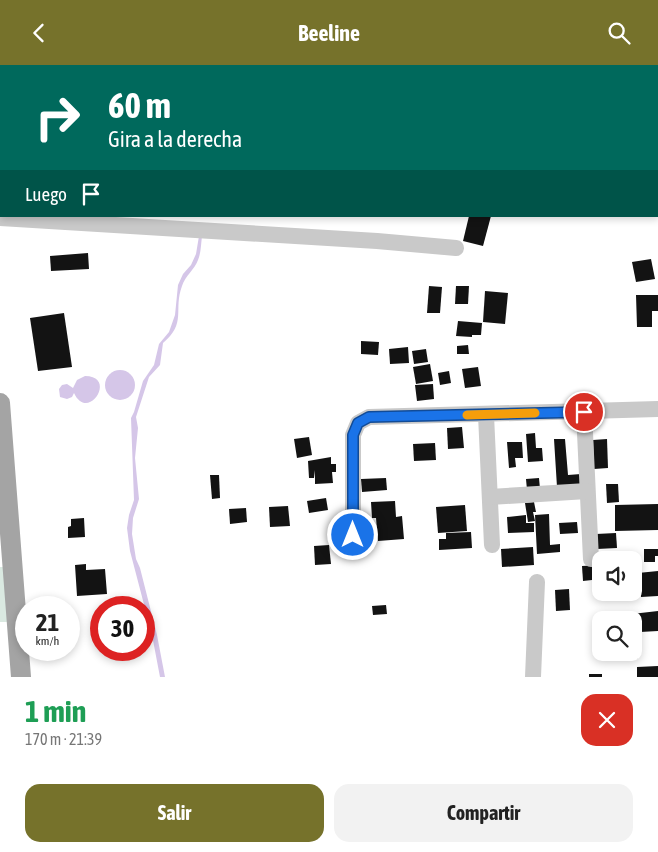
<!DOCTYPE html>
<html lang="es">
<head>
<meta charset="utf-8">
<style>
  body { margin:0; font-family:"Asap Condensed",sans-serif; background:#f2f2f2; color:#222; height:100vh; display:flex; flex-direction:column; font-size:19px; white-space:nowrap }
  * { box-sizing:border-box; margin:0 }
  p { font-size:16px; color:#767676 }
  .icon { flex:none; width:28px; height:28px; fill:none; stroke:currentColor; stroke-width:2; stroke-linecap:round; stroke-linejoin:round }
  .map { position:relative; height:612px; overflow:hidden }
  .details { display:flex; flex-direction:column; background:#fff; flex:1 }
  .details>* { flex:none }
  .hud { position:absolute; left:0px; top:0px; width:659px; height:152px; box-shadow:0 2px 8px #0003; background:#00695c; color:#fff; overflow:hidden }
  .fabs { position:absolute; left:592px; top:486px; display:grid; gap:10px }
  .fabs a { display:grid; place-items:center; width:50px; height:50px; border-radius:10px; background:#fff; box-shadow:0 2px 8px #0003; font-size:25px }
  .speed { position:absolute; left:15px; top:531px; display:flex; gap:10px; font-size:25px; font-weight:700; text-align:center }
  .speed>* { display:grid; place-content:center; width:65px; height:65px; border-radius:50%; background:#fff; box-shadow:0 2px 8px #0003; line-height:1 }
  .speed small { font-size:12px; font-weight:400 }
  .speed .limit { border:8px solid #d22; background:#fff; color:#111 }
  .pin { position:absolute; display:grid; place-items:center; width:42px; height:42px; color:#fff; margin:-21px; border:2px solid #fff; border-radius:50%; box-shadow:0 1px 5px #0007 }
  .me { position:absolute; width:55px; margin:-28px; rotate:0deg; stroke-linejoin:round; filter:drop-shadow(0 0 4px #0008) }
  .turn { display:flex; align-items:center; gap:18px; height:105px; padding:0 25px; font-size:22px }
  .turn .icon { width:65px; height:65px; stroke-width:2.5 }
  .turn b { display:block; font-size:35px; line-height:42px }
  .then { display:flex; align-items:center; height:48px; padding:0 25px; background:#0003; gap:10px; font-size:19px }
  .round { display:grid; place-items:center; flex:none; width:52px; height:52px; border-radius:15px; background:#f2f2f2 }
  .head { display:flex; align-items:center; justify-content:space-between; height:85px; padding:0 25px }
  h1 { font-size:30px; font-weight:700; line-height:38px; color:#1e9e55 }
  .primary-button { display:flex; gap:10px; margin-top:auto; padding:10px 25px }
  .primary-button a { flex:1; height:58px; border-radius:15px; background:#76722b; color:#fff; font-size:20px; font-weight:700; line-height:58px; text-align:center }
  .primary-button a+a { background:#f2f2f2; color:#222 }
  header { display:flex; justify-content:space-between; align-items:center; height:65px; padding:0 25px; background:#76722b; color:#fff; font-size:22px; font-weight:700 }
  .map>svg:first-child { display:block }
  .green { fill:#dae9e1 }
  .water { fill:#d5c6e8 }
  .building { fill:#131313 }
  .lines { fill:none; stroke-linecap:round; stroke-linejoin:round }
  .minor { stroke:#c9c9c9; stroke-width:16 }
  .major { stroke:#a4a4a4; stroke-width:20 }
  .route-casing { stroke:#114b97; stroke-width:12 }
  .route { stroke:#1a73e8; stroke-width:9 }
  .slow { stroke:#f59e0b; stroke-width:9 }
</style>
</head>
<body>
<header><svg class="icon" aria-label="back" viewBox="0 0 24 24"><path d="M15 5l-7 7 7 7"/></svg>Beeline<svg class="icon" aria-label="search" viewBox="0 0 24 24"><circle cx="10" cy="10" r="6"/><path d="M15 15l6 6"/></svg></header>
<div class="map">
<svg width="658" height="612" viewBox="0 0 658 612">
  <rect width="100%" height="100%" fill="#fff"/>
  <rect class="green" x="0" y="502" width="7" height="55"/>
  <g class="water">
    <path d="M199,171h3c-1,8 -1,17 -4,24 -3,9 -13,16 -16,26 -9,24 5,37 -19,57l-3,22 -11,12 -13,40 2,11 -3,30 4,41 -6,19 -1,16 4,25 4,9 17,67 8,42h-5l-8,-42 -22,-84 -3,-23 2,-13 5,-15 -3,-82 3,-6 9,-31 11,-16 5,-21 10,-12 6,-17 3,-30 5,-11 8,-9 5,-11z"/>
    <circle cx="120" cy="320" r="15"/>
    <path d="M85,311c33,0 3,47 -11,17l-2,4 -5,2 -7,-2 -1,-8 3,-4 5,-1 6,4 4,-8z"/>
  </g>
  <g class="building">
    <path d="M469,151h22l-8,30 -20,-5z"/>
    <path d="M88,188l1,16 -38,2 -1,-15z"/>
    <path d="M651,194l4,20 -19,3 -4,-20z"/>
    <path d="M429,221l13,1 -2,26h-13z"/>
    <path d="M456,221h13l-1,18h-13z"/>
    <path d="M485,226l23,2 -3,31 -22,-2z"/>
    <path d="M636,230h22v16h-6v16h-15z"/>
    <path d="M64,248l8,54 -34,4 -8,-53z"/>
    <path d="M458,256l24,2 -1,12h-9v2l-16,-1z"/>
    <path d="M361,276l18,1 -1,13 -17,-1z"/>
    <path d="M468,280l1,9h-12v-8z"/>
    <path d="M408,282l1,16 -19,1 -1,-15z"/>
    <path d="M426,284l2,13 -14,2 -2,-13z"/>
    <path d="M430,299l3,17 -17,3 -3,-17z"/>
    <path d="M478,302l3,19 -16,2 -3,-19z"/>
    <path d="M449,306l2,12 -11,2 -2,-12z"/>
    <path d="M433,319l1,15 -17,2 -2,-16z"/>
    <path d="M462,362l2,21 -16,1 -1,-21z"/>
    <path d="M535,368l1,15h6l1,13 -15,1 -2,-28z"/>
    <path d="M309,372l3,18 -15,3 -3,-19z"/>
    <path d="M554,374h11l3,36 13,-1v11l-24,2z"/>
    <path d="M607,374l1,29 -14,1 -1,-29z"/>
    <path d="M507,377h15l1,16h-8l1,9 -7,1z"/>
    <path d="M435,378l1,17 -22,1 -1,-17z"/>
    <path d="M331,392v7h5v8h-4l1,11 -18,1v-14l-1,8h-5l-1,-17z"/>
    <path d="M210,410h9l1,23 -8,1z"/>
    <path d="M386,413l1,12 -25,2 -1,-13z"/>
    <path d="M539,413l1,11 -13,1 -1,-11z"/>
    <path d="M606,419h12l1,18 -12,1z"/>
    <path d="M326,433l2,12 -19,3 -2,-12z"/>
    <path d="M395,436l1,16 6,-1 2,23 -26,2 -2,-23h-4l-1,-16z"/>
    <path d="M534,437l2,10h-3l2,9 -7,1 -3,-19z"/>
    <path d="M658,439v26l-43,1v-26z"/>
    <path d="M465,440l2,26 -29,2 -2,-26z"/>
    <path d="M288,441l2,20 -20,1 -1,-20z"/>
    <path d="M246,443l1,14 -17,2 -1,-15z"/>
    <path d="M549,449l1,31 10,-1v8l-23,2 -2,-39z"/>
    <path d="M526,450v8h8v9l-26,1 -1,-16z"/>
    <path d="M84,453l1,19 -17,1v-11l3,-1v-7z"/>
    <path d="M577,457l1,11 -18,1 -1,-11z"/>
    <path d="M471,467l1,16 -33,2v-11h7v-6z"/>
    <path d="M616,468l1,15 -20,1 -1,-15z"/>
    <path d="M329,480l2,19 -16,1 -1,-19z"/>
    <path d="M533,482l1,18 -32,2 -1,-18z"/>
    <path d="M644,484h14v7h-3v6h-11z"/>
    <path d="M86,499v6l19,-1 2,25 -30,2 -2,-31z"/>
    <path d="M600,500l1,14 -18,2 -1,-15z"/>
    <path d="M658,506v25l-17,1v-9h-2l-1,-15z"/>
    <path d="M569,524l1,21 -14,1 -1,-21z"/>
    <path d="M386,540l1,9 -14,1 -1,-9z"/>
    <path d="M658,546v20l-18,1v-4h-6l-2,-14z"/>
    <path d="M623,548v7h-16v-6z"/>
    <path d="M634,583h4v11l-35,1 -1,-7h32z"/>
    <path d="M658,601v11h-21v-10z"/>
    <rect x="589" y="609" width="13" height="3"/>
  </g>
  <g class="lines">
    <g class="minor">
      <path d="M0,153l377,23 79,7"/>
      <path d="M584,347l7,147"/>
      <path d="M486,350l6,130"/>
      <path d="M490,432l97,-6"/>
      <path d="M353,470v-100l5,-12 11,-6 289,-8"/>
      <path d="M533,612l4,-95"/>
    </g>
    <path class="major" d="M0,338l21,274"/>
  </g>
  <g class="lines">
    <g class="route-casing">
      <path id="route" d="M353,470v-100l5,-12 11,-6 215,-5"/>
    </g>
    <use href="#route" class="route"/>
    <path class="slow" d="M467,350l68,-2"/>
  </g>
</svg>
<div class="fabs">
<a><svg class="icon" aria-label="sound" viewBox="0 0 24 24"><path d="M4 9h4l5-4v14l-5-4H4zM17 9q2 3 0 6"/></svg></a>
<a><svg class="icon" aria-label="search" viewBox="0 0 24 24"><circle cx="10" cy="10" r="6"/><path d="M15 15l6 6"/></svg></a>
</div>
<div class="speed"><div>21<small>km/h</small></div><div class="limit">30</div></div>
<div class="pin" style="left:584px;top:347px;background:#d93025"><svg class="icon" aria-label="arrive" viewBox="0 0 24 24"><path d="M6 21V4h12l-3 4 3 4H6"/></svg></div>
<svg class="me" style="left:353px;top:470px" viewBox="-20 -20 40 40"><circle r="17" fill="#1a73e8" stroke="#fff" stroke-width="3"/><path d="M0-11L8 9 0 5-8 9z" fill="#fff"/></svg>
<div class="hud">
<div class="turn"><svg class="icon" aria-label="right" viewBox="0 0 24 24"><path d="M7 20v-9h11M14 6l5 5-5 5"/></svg><div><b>60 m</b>Gira a la derecha</div></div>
<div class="then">Luego<svg class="icon" aria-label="arrive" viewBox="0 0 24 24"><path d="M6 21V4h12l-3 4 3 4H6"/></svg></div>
</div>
</div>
<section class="details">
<div class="head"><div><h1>1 min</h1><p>170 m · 21:39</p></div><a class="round" style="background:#d93025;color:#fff"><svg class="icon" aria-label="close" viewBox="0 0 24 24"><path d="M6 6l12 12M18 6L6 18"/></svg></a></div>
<div class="primary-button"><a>Salir</a><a>Compartir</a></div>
</section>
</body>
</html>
